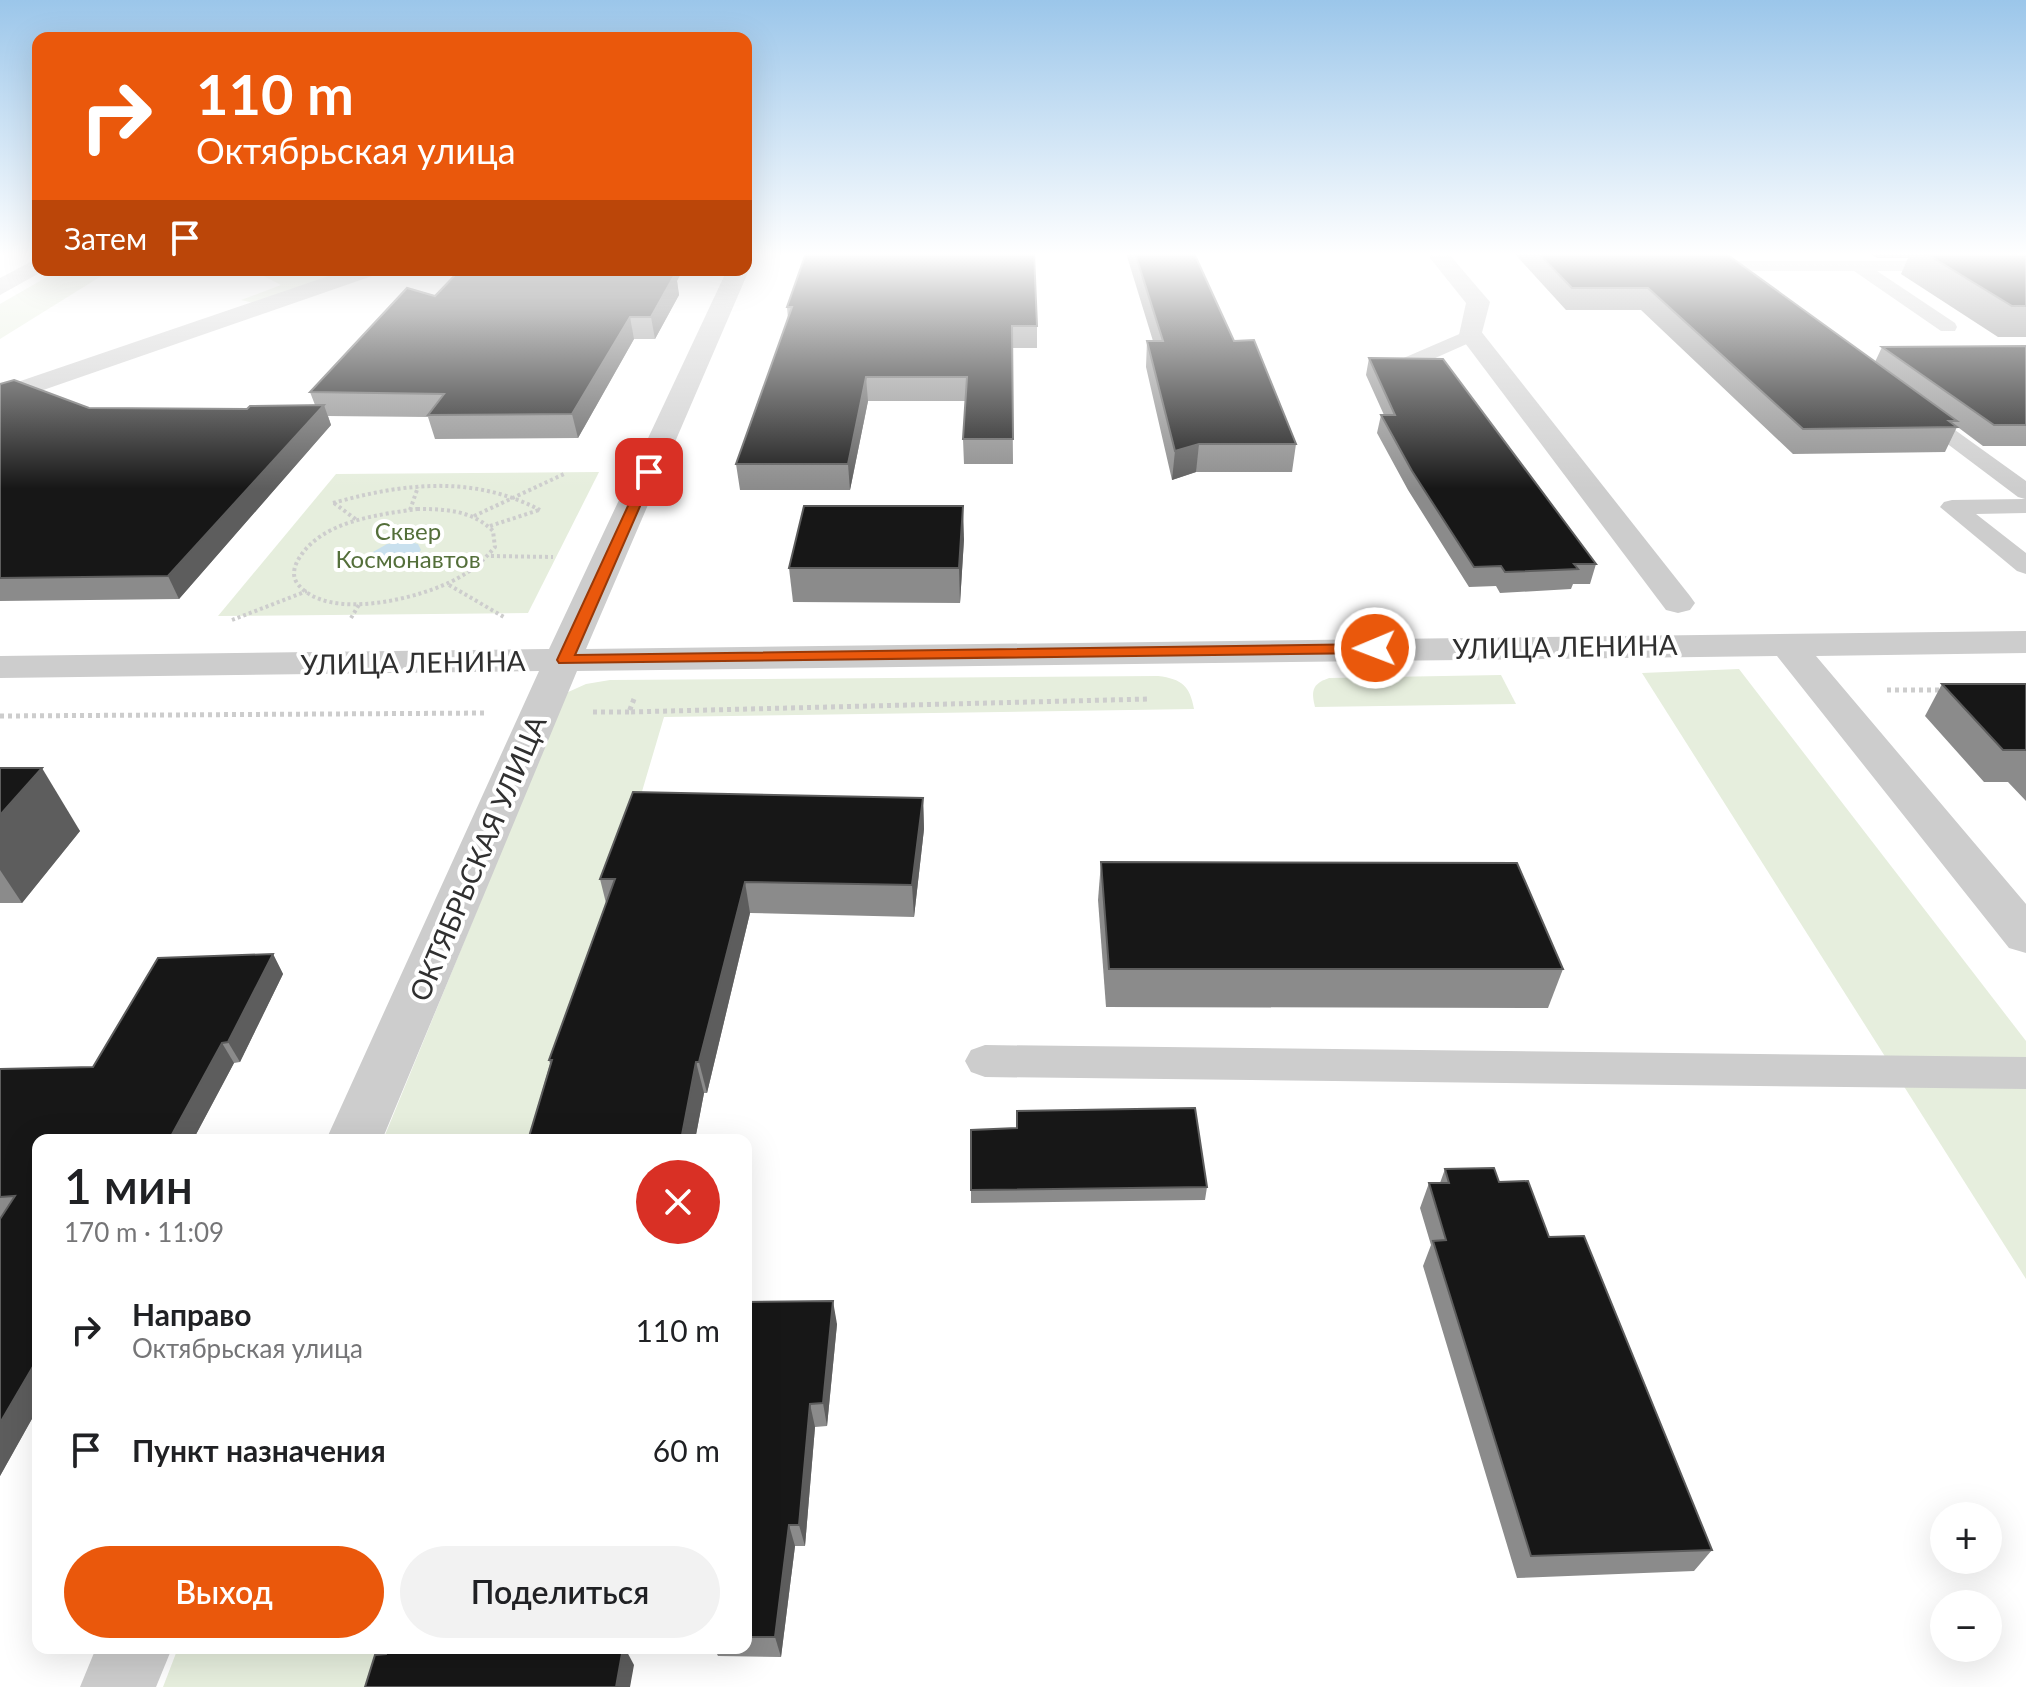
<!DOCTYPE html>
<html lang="ru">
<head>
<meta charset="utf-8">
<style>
  body { margin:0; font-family:Lato,sans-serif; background:#f2f2f2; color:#202124; height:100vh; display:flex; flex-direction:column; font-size:30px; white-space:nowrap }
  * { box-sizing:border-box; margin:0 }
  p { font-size:26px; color:#757577 }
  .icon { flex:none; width:44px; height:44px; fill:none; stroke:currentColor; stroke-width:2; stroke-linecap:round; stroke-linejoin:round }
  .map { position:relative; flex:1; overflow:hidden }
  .drawer { position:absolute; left:32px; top:1134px; width:720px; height:520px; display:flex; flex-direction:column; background:#fff; border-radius:16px; box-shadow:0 8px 32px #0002 }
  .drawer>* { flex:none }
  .banner { position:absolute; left:32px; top:32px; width:720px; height:244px; border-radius:16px; box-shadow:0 8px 32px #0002; background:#ea580c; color:#fff; overflow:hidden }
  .tools { position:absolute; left:1930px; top:1502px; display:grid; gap:16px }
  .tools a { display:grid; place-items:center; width:72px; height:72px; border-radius:50%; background:#fff; box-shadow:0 8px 32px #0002; font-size:40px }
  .pin { position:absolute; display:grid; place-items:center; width:68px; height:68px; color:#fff; margin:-34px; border-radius:16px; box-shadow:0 4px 12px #0006 }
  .me { position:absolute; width:88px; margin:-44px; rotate:269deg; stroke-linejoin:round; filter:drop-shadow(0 0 6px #0008) }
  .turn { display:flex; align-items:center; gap:28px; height:168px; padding:0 32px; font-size:36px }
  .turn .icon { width:104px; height:104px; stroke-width:2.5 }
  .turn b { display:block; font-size:56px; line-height:68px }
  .then { display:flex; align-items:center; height:76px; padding:0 32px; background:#0003; gap:16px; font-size:30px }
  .round { display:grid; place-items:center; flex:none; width:84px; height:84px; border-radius:42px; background:#f2f2f2 }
  .overview { display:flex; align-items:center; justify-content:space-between; height:136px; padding:0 32px }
  h1 { font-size:48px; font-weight:600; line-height:60px }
  .primary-button { display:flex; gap:16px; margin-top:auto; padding:16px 32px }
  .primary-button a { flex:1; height:92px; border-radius:48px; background:#ea580c; color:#fff; font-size:32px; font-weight:600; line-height:92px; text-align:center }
  .primary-button a+a { background:#f2f2f2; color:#202124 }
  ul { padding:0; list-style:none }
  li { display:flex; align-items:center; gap:24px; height:120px; padding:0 32px }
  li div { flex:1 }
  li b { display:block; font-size:30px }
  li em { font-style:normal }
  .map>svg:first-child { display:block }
  .green { fill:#e6eedd }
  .water { fill:#c9e0ee }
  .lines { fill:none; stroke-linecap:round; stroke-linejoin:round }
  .path-far1 { stroke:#cdcdcd; stroke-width:4; stroke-dasharray:3 3; stroke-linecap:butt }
  .path { stroke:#cdcdcd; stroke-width:5; stroke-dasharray:4 4; stroke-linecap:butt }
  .service { fill:#cdcdcd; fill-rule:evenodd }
  .pedestrian { fill:#cdcdcd; fill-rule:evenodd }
  .minor { fill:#cdcdcd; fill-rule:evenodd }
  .wall { fill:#8b8b8b }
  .shaded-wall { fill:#5d5d5d }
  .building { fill:#171717; stroke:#5d5d5d; stroke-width:2 }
  .route { fill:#ea580c; stroke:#983908; stroke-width:2 }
  .labels { text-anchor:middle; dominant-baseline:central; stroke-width:8; stroke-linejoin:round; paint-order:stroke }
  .far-park-label { font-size:24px; fill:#546f3a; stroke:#fff }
  .street-label { font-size:28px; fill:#303030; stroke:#fff }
</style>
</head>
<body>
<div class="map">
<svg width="2026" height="1687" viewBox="0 0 2026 1687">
  <rect width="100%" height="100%" fill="#fff"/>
  <g class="green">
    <path d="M59,270h52l-111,69v-35z"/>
    <path d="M252,270h94l-92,33 -13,-3 40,-15z"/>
    <path d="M599,472l-71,141 -310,3 118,-142z"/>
    <path d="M1739,669l287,372v238l-384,-606z"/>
    <path d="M1501,675l15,29 -201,3c-4,-16 -3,-23 14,-29z"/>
    <path d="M1158,676c24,3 32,10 36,33l-530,8 -125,423h-156l183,-447 20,-9 24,-4z"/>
    <path d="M178,1648h216l-11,39h-220z"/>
  </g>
  <path class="water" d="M410,542l8,2 3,6c-9,15 -36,20 -50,9l2,-7 14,-8z"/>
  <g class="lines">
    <g class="path-far1">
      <path d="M333,503c71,-20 140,-28 207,7"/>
      <path d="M334,503l24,18"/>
      <path d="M417,509c28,0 55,1 76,22l2,16c-11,13 -22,23 -37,31 -35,20 -132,45 -161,5 -5,-7 -3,-16 1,-23 22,-39 79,-45 119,-51z"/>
      <path d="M410,510l8,-23"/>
      <path d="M474,516l90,-42"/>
      <path d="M490,526l49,-16"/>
      <path d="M491,556l62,1"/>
      <path d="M449,585l55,32"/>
      <path d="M351,618l9,-15"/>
      <path d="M232,620l75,-29"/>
    </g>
    <g class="path">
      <path d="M1887,690h58"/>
      <path d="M634,699l-5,13 520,-13"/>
      <path d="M593,712h36"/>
      <path d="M0,716l487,-3"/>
    </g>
    <g class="service">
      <path d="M1911,253h20l18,13 -8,5h-64l78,52 2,4 -2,4h-14l-87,-60h-115l9,8 -9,5 -26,-18 8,-5h200z"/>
      <path d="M1471,329l7,2 2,4 -2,4 -72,32h-14l-3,-4 3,-4z"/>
      <path d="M1916,405l7,2 103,74v32l-50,1 50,39v21l-9,-3 -77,-64 4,-5 8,-2 73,-1 -7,-2 -109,-82 -4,-4z"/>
      <path d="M985,1045l1041,12v32l-1041,-12 -14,-5 -6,-11 6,-11z"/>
    </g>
    <path class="pedestrian" d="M1471,328l9,2 210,266 5,7 -5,7 -12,3 -12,-3 -207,-275 3,-5z"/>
    <g class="minor">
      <path d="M1426,253h22l42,49 -10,38h-18l-3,-5 7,-32z"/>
      <path d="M38,258v12h7l-45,25v-17z"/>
      <path d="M746,266l3,4 -163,379 1440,-18v22l-210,3 210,248v49l-17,-5 -232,-292 -1200,15 -195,469h-56l213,-469 -539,7v-22l549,-7 178,-379h19z"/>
      <path d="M346,270h32l-3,5 -375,130v-17z"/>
      <path d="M96,1648h76l-16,39h-76z"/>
    </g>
  </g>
  <g class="wall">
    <path d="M1126,253h68l40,88 62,103 -4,28h-96l-24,8 -26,-113 1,-26h6z"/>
    <path d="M1514,253h211l150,109 7,-15 144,-1v100h-43l-28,-21 2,2 -12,25 -152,2 -152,-144h-75z"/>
    <path d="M1869,253h157v84h-28l-97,-63 7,-16h-31z"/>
    <path d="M677,281l2,14 -24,44h-21l-56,99 -143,1 -7,-22 -100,-1 3,9 -152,174 -179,2v-217l89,24 158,1 68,-4 -5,-13 125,-96z"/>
    <path d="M787,307l250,19v22h-25l1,116h-49l-1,-25 3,-38h-98l-18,89h-110l-4,-26 52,-145z"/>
    <path d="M1369,358l227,206 -6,20h-17l-2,5 -71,4 -4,-7 -27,1 -61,-97 -31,-57 4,-18h3l-18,-40z"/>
    <path d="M964,539l-4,64 -167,-1 -4,-34z"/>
    <path d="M1942,684h84v117l-18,-19h-24l-59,-66z"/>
    <path d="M0,768l80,63 -58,72h-22z"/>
    <path d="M923,798l1,31 -10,88 -164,-4 -43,180h-3l-9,47h-167l22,-76 -1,-4 57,-157 -6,-24z"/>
    <path d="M1101,862l462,107 -15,39 -442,-1 -8,-107z"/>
    <path d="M273,954l10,20 -43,88 -6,1 -41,77h-155v268l-38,68v-257l1,-2h-1v-148l93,-2z"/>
    <path d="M971,1130l236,57 -2,13 -234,3z"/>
    <path d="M1445,1169l54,13 50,55 163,313 -18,21 -177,7 -94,-312 8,-21 -11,-37 9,-25h11z"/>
    <path d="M746,1302l91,22 -10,102 -12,1 -10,119h-10l-14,111 -63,-1 -4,-8h32z"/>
  </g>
  <g class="shaded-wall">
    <path d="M667,270h16l-6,11 2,14 -24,44 -4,-22 14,-43z"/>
    <path d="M630,317l4,22 -56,99 -6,-24z"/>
    <path d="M866,377l2,24 -18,89 -2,-26z"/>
    <path d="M324,405l7,20 -152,174 -11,-23z"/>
    <path d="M1199,444l-3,28 -24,8 3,-29z"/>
    <path d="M963,506l1,33 -4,64 -1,-35z"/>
    <path d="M42,768l38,63 -58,72 -22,-33v-55z"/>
    <path d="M923,798l1,31 -10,88 -2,-32z"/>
    <path d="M745,882l5,31 -43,180 -8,-31z"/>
    <path d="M273,954l10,20 -43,88 -12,-20z"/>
    <path d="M222,1043l12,20 -41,77h-24z"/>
    <path d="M696,1062l8,31 -9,47h-14z"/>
    <path d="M833,1301l4,23 -10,102 -4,-23z"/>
    <path d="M37,1358l1,50 -38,68v-53z"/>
    <path d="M810,1404l5,23 -10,119 -6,-21z"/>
    <path d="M789,1525l6,21 -14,111 -6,-20z"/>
    <path d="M623,1648h2l9,17 -4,22h-14z"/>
  </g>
  <g class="building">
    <path d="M806,253h228l3,73h-25l1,113h-50l4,-62h-101l-18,87h-112l56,-157h-5z"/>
    <path d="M1135,253h59l40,88 20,-1 42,104h-97l-24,7 -28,-110h16z"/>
    <path d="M1538,253h187l232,168h-8l8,6 -154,2 -155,-141h-76z"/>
    <path d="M1925,253l101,1v52h-14z"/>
    <path d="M460,270h207l-2,4h10l-24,43h-21l-58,97 -144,1 16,-21 -134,-2 97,-104 28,8z"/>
    <path d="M2026,346v79h-32l-112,-78z"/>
    <path d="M1369,358l74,1 153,205h-22l4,5 -73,3 -4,-6 -27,1 -62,-96 -31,-56h14z"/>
    <path d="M14,380l75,28 158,1 3,-3 74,-1 -156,171 -168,2v-194z"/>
    <path d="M804,506h159l-4,62h-170z"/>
    <path d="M1942,684h84v66h-23z"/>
    <path d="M0,768h42l-42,47z"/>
    <path d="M633,792l290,6 -11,87 -167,-3 -46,180h-3l-15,78h-153l24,-80h-3l66,-181h-15z"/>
    <path d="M1101,862l416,1 46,106h-454z"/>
    <path d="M273,954l-45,88 -6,1 -53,97h-131v218l-38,65v-204l15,-23 -15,1v-128l93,-2 65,-109z"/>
    <path d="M1195,1108l12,79 -236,3v-60l46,-2v-17z"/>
    <path d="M1494,1168l5,14 29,-1 21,56 35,-1 128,314 -181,6 -98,-315 13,-1 -17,-57h20l-4,-14z"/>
    <path d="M833,1301l-10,102 -13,1 -11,121h-10l-14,112h-29v-335z"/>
    <path d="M387,1648h236l-7,39h-251l10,-32 11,-1z"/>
  </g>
  <linearGradient id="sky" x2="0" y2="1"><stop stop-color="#9bc6ea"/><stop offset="0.52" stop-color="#fff"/><stop offset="1" stop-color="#fff" stop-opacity="0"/></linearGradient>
  <rect width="2026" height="489" fill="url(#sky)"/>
  <path class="route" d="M645,469l10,3 -80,183 800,-11 7,4 -7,5 -816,10 -2,-3z"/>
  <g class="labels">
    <g class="far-park-label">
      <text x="408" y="530">Сквер<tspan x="408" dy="28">Космонавтов</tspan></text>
    </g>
    <g class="street-label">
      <text transform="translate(1565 646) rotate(-1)">УЛИЦА ЛЕНИНА</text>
      <text transform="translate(413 662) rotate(-1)">УЛИЦА ЛЕНИНА</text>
      <text transform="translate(477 858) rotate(-67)">ОКТЯБРЬСКАЯ УЛИЦА</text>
    </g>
  </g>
</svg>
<div class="tools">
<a>+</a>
<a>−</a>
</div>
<div class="pin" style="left:649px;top:472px;background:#d93025"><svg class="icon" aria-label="arrive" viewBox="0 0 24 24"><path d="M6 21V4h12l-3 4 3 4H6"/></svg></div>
<svg class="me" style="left:1375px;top:648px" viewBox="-20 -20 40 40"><circle r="17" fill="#ea580c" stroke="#fff" stroke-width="3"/><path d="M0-11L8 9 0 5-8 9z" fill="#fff"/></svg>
<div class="banner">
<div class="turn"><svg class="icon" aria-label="right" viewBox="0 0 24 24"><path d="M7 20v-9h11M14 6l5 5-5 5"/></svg><div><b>110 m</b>Октябрьская улица</div></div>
<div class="then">Затем<svg class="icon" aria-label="arrive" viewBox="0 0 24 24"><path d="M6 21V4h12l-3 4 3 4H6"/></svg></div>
</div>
<section class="drawer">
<div class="overview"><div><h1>1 мин</h1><p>170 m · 11:09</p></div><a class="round" style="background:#d93025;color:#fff"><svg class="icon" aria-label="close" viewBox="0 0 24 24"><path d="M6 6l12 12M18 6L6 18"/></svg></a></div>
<ul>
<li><svg class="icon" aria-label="right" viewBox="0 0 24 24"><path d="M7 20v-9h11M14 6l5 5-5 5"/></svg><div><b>Направо</b><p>Октябрьская улица</p></div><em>110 m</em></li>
<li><svg class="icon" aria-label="arrive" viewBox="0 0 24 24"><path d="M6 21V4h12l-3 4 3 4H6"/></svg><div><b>Пункт назначения</b></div><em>60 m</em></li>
</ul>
<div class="primary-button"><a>Выход</a><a>Поделиться</a></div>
</section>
</div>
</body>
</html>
